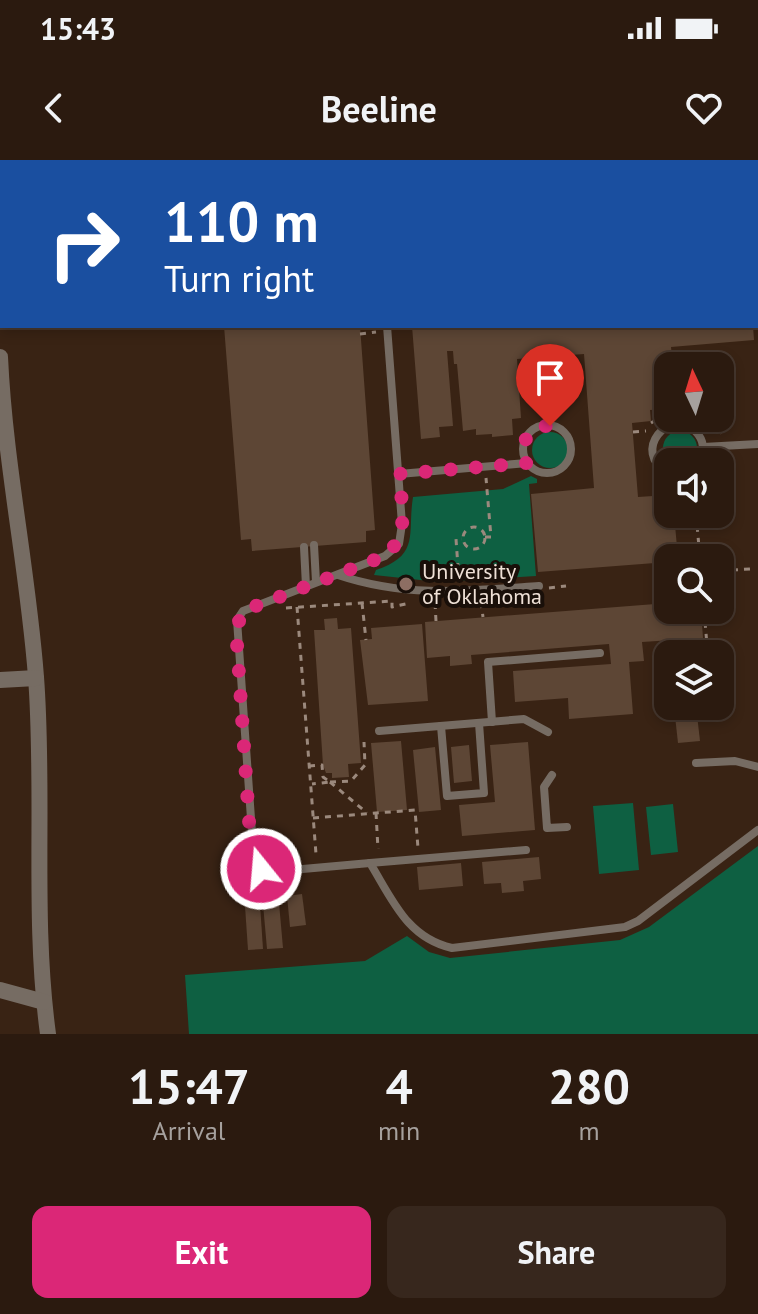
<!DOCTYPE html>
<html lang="en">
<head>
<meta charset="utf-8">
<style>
  body { margin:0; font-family:"PT Sans",sans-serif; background:#37271d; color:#f1f3f6; height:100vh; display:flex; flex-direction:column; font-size:30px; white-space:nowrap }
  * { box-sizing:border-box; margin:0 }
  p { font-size:26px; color:#a6a19e }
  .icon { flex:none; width:44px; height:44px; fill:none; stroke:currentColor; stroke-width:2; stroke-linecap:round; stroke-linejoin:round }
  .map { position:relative; height:874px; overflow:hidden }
  .details { display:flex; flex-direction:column; background:#2b1a0f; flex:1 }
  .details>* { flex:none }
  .top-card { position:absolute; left:0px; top:0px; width:758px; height:168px; box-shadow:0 4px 12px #0003,0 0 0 2px #47382f; background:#1a4fa0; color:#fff; overflow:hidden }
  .needle { width:52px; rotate:356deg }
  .fabs { position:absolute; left:654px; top:192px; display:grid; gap:16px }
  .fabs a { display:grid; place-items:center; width:80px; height:80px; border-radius:16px; background:#2b1a0f; box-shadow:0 4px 12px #0003,0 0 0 2px #47382f; font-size:40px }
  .pin { position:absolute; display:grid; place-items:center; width:68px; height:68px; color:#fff; margin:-82px -34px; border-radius:50% 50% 50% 0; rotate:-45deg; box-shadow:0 0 8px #0007 }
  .pin .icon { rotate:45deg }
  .me { position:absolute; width:88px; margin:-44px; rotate:343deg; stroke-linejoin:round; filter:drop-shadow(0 0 6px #0008) }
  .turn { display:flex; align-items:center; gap:28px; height:168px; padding:0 32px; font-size:36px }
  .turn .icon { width:104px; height:104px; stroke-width:2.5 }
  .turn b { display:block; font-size:56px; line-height:68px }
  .eta { display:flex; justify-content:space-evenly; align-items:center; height:136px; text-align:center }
  .eta b { font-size:48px; font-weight:700; line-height:56px }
  .primary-button { display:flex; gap:16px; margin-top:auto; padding:16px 32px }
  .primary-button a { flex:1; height:92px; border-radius:16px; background:#db2777; color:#fff; font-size:32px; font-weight:700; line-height:92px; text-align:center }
  .primary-button a+a { background:#37271d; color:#f1f3f6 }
  .status { display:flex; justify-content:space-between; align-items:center; height:56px; padding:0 40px; background:#2b1a0f; direction:ltr }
  .status svg { height:22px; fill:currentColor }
  header { display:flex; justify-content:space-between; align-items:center; height:104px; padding:0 32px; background:#2b1a0f; font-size:36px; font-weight:700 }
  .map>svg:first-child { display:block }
  .green { fill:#0e6042 }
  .building { fill:#5d4635 }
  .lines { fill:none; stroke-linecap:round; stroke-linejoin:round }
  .path { stroke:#9b897d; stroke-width:3; stroke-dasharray:6 6; stroke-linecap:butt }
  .service { stroke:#766c63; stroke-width:8 }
  .minor { stroke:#766c63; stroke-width:16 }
  .route { stroke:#db2777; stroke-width:14; stroke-dasharray:0 25.2 }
  .education-dot { fill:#8d6e63; stroke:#190f09; stroke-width:3 }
  .labels { text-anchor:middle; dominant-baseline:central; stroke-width:8; stroke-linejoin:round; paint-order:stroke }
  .poi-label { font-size:22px; fill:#eee0d6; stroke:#190f09; text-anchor:start }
</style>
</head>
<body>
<div class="status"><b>15:43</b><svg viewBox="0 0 49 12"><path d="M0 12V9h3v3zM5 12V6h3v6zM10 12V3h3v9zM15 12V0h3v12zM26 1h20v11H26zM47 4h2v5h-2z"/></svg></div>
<header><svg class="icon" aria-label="back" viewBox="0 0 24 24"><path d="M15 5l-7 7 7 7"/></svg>Beeline<svg class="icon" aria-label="heart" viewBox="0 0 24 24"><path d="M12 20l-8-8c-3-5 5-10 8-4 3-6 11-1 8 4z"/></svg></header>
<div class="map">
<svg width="758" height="874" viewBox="0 0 758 874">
  <rect width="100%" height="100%" fill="#392314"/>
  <g class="green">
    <circle cx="680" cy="288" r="17"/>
    <circle cx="550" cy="290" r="18"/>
    <path d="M531,316l6,3v4l-8,1 7,92 -97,6 -65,-7 2,-5c45,-15 31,-37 37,-73l90,-8z"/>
    <path d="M633,643l6,67 -40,4 -6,-68z"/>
    <path d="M673,644l5,48 -27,3 -5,-48z"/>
    <path d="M758,686v188h-569l-4,-59 180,-14 42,-25 22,16 21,6 170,-18 29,-13z"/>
  </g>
  <g class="building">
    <path d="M224,166h136l15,204 -9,1v11l-114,9 -1,-12 -10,1z"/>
    <path d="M412,166h341l1,14 -83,7 2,19h-5v6l-5,1 3,36 -16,1 1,11 -19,2 6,74 30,-2v19h6l4,44h-10v4l-130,10 -7,-78 63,-6 -10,-134 -67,5 4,59 -9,1 1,16 -21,2v-3l-16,1v-6l-13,2 -6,-67h-3l-1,-13h-6l6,75 -14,1 1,10 -19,2z"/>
    <path d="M668,443v7h33l2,28 -61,4 2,19 -15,1 4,52 -64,5 -1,-21 -53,4 -2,-31 98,-7 -2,-20 -138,11 1,9 -22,2v-10l-23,2 -2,-36z"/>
    <path d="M337,458l1,11 13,-1 10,135 -13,1 1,13 -17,1v-5h-6l-3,-8 -9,-135h11l-1,-11z"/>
    <path d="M422,464l6,77 -60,4 -8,-65 12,-1 -1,-11z"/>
    <path d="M685,546h11l4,35 -22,2 -4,-36z"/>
    <path d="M401,581l6,69 -30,2 -6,-69z"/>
    <path d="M528,582l7,88 -73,6 -3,-31 36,-3 -5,-57z"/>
    <path d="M469,585l3,36 -18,2 -3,-36z"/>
    <path d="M435,587l6,63 -22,2 -6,-62z"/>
    <path d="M539,697l2,22 -18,2 1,10 -22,2 -1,-10 -17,1 -2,-22z"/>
    <path d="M461,703l2,23 -44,4 -2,-23z"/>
    <path d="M302,734l4,31 -16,2 -3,-31z"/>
    <path d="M279,743l4,45 -16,1 -4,-45z"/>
    <path d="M260,744l3,45 -15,1 -3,-44z"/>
  </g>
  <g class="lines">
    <g class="path">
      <path d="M591,0v2"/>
      <path d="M722,0v2"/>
      <path d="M684,2l2,-2"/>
      <path d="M758,102v-13"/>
      <path d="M360,174l16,-2"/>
      <path d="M703,258l18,16"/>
      <path d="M651,263l17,-11"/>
      <path d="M633,272l13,-1"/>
      <path d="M696,354l4,44"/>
      <circle cx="474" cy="378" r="11"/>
      <path d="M485,377h6l-5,-59"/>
      <path d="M655,403l2,17"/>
      <path d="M732,410l18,-1"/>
      <path d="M459,421l-3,-42h6"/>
      <path d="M549,428l17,-2"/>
      <path d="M481,442l2,15"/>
      <path d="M362,443l4,37"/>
      <path d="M435,443l1,18"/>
      <path d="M297,447l19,247"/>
      <path d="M286,448l106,-7v6l18,-4"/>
      <path d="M704,450l3,35"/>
      <path d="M309,606l13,-1 1,12 7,5 -18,2"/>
      <path d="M330,622l21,-1 14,-16 -1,-23"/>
      <path d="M330,622l37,31"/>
      <path d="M376,653l2,36"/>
      <path d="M313,658l102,-8 3,38"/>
    </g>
    <g class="service">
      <path d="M375,0v2"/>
      <path d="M397,0l8,2"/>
      <path d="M517,2l30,-2"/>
      <path d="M387,166l15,198 -3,20 -14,12 -142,55 -6,9 17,241 15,11 101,-9c22,36 37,75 82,85l173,-21 13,-6 120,-91"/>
      <path d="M546,216l4,49"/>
      <circle cx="547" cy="289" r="24"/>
      <path d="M703,287l55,-3"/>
      <path d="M668,313c-38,-21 2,-68 28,-41 9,9 8,19 4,30"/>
      <path d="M399,314l128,-11"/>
      <path d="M314,385l2,37"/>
      <path d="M304,387l2,39"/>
      <path d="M338,415c68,23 130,16 201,11"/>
      <path d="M492,562l-4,-60 112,-9"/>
      <path d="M441,566l6,70 37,-3 -5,-70"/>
      <path d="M379,571l145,-12 24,13"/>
      <path d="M696,603l39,-2 23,6"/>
      <path d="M552,615l-8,12 3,41 20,-1"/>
      <path d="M370,703l156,-13"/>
    </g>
    <g class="minor">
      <path d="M0,197c5,108 28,213 36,320 9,119 -4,239 12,357"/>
      <path d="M0,520l36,-2"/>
      <path d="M0,830l44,12"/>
    </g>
  </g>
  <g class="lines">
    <path class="route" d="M261,709l-7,-8 -3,-11 -15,-221 7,-18 142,-55c26,-22 16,-52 14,-82l128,-11c-9,-20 2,-38 23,-37"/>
  </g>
  <circle class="education-dot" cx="406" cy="424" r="8"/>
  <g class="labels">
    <g class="poi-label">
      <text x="422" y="411">University<tspan x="422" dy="25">of Oklahoma</tspan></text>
    </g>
  </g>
</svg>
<div class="fabs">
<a><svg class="needle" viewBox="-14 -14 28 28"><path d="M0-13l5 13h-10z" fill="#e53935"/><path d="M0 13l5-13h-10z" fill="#a6a19e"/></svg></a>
<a><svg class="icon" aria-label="sound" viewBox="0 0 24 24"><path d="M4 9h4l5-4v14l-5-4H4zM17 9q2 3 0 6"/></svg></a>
<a><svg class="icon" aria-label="search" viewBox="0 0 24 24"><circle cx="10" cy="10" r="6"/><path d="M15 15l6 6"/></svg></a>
<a><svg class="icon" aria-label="layers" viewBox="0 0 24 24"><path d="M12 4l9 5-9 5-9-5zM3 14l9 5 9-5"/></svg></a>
</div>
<div class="pin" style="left:550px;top:266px;background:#d93025"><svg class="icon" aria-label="arrive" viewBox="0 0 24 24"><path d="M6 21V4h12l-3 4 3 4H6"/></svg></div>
<svg class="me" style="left:261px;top:709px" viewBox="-20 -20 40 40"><circle r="17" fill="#db2777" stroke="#fff" stroke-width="3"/><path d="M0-11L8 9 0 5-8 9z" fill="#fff"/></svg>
<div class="top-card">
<div class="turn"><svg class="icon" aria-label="right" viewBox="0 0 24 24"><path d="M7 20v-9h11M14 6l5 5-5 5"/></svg><div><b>110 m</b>Turn right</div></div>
</div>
</div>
<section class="details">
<div class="eta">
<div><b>15:47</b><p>Arrival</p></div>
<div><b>4</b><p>min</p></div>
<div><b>280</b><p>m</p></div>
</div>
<div class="primary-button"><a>Exit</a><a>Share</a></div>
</section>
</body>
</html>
